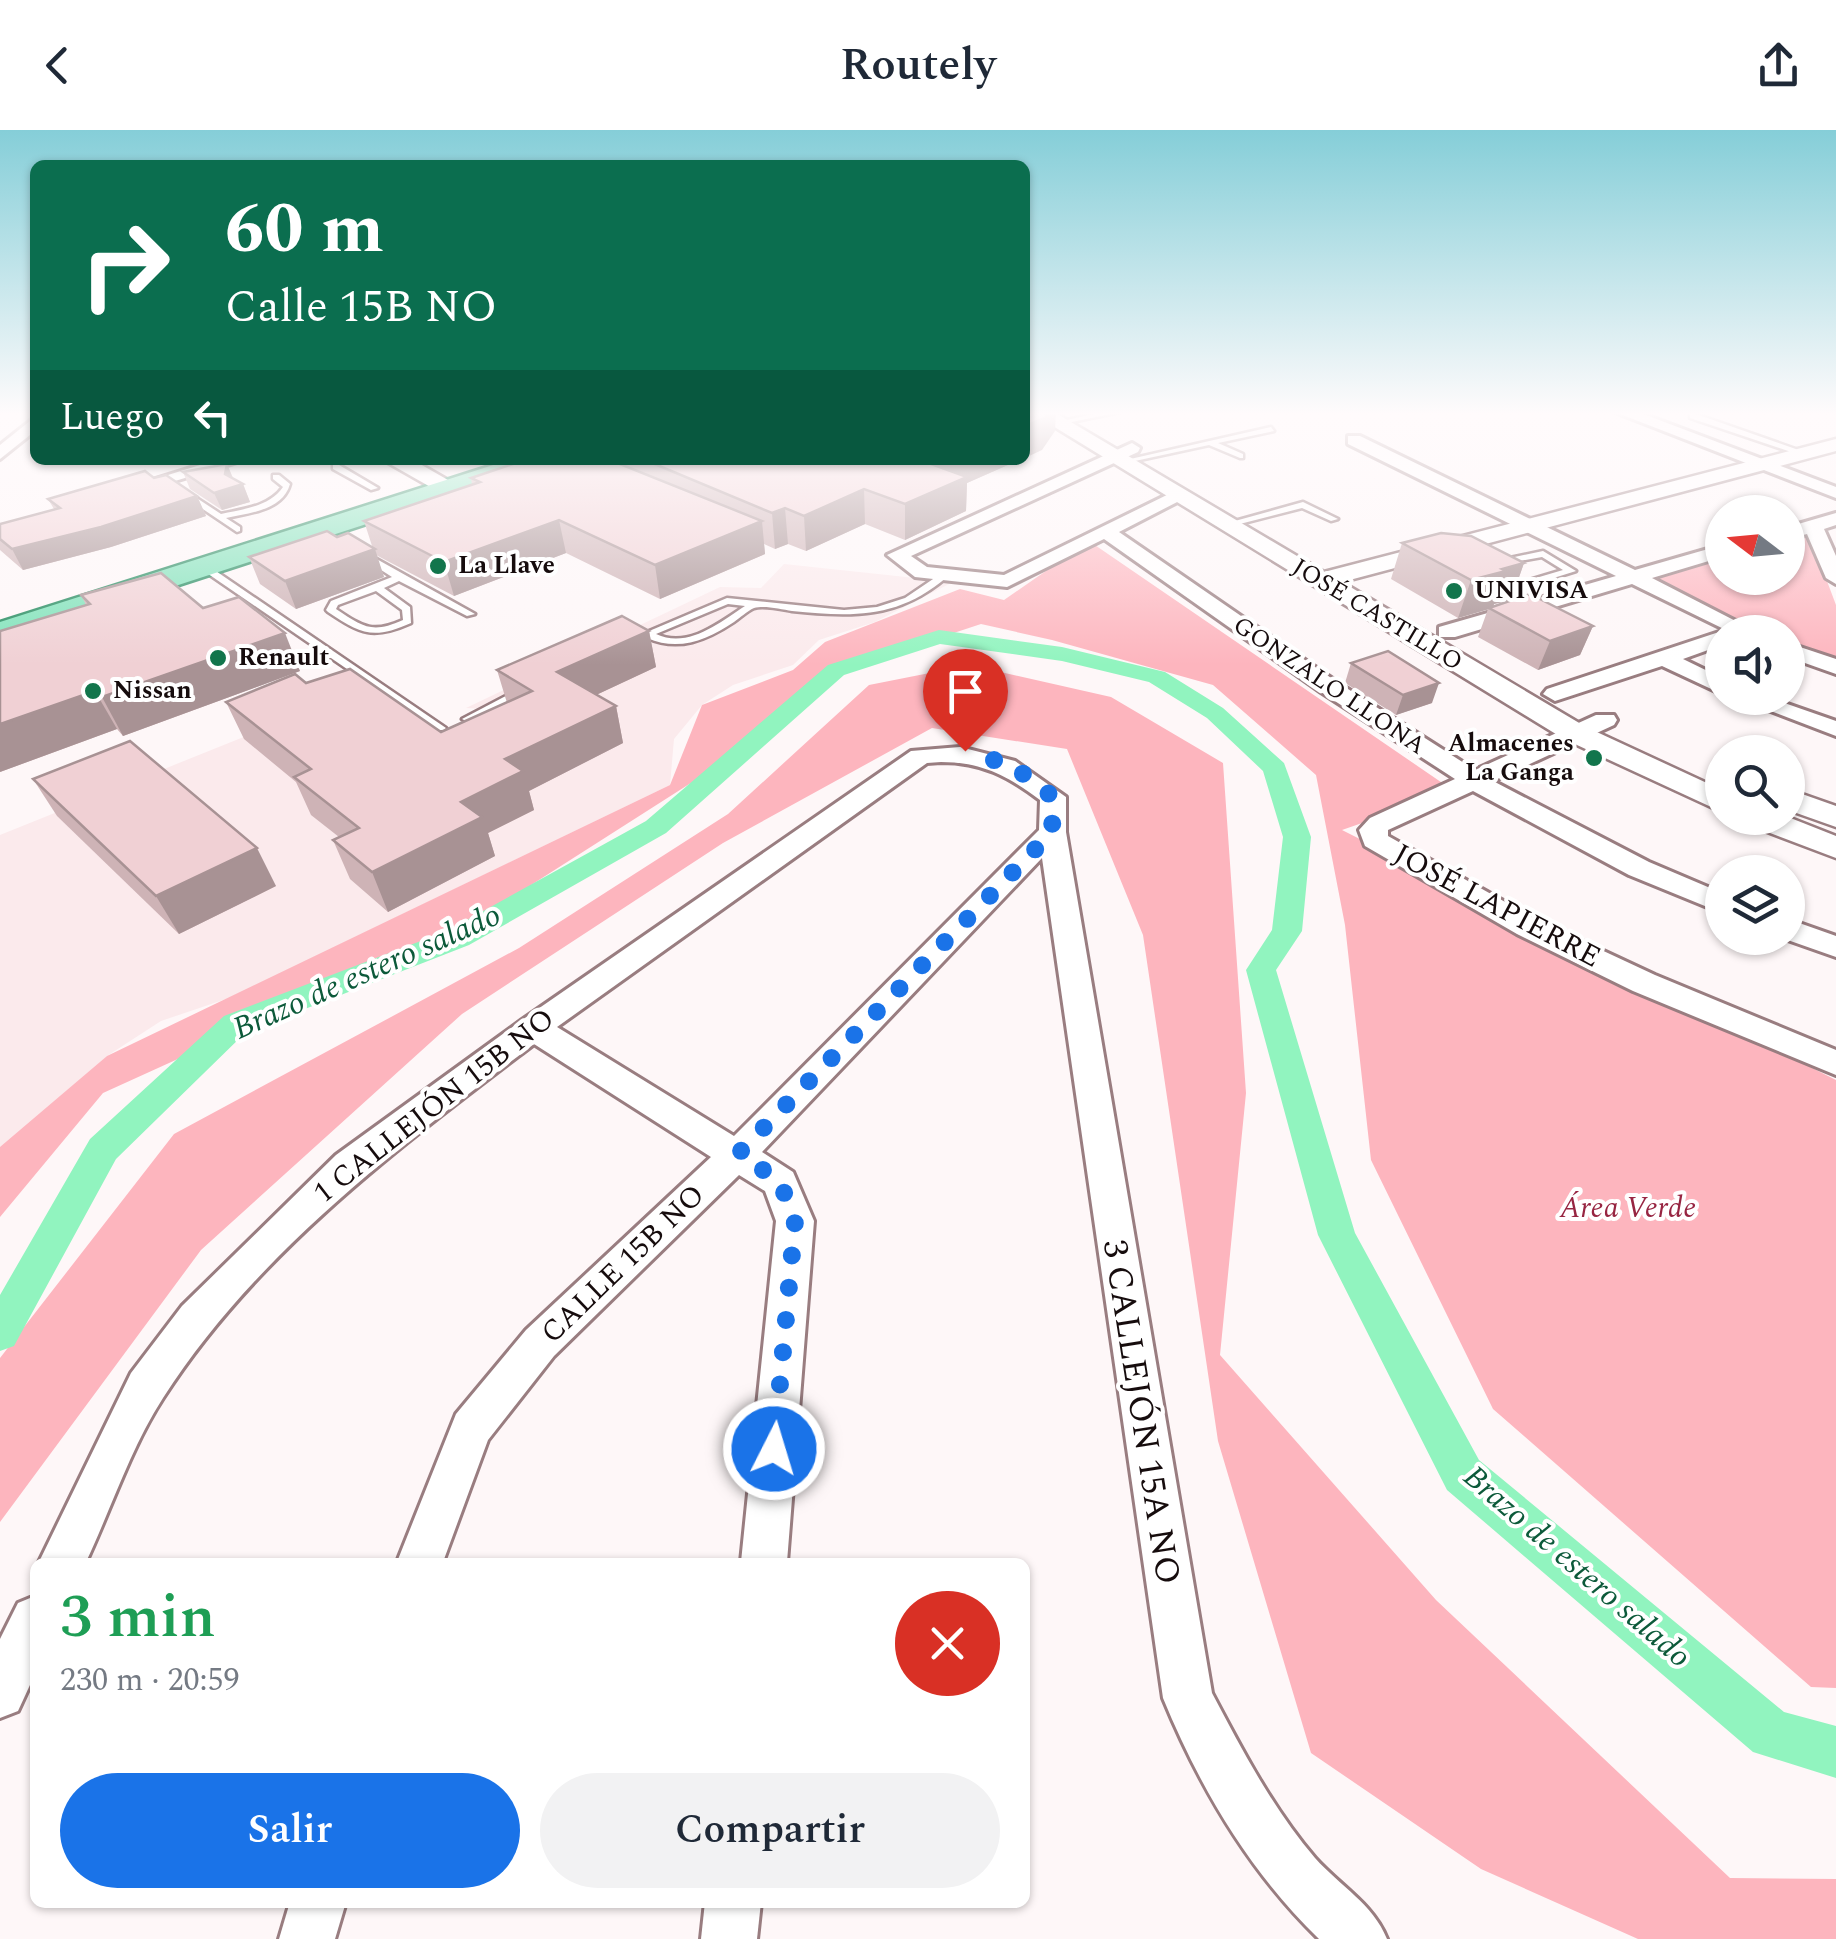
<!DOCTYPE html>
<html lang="es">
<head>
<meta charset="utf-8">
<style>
  body { margin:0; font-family:Spectral,serif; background:#f2f2f3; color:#1f2937; height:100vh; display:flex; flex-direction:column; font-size:38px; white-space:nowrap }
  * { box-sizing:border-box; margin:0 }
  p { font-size:32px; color:#747a83 }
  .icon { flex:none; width:55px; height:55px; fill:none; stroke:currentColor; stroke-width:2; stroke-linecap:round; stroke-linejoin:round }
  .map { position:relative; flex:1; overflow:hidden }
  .sheet { position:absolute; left:30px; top:1428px; width:1000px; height:350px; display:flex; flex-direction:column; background:#fff; border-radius:15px; box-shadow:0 2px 8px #0004 }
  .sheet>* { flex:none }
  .guide { position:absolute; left:30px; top:30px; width:1000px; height:305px; border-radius:15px; box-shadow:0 2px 8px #0004; background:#0b6e4f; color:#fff; overflow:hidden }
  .needle { width:65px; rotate:286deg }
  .tools { position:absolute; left:1705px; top:365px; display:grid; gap:20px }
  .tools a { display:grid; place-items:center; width:100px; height:100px; border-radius:50%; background:#fff; box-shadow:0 2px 8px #0004; font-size:50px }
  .pin { position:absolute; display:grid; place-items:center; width:85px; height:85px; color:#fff; margin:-102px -42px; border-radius:50% 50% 50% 0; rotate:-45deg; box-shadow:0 0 10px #0007 }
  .pin .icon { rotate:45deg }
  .me { position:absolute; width:110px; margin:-55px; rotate:5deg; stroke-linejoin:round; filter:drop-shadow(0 0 8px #0008) }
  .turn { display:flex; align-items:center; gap:35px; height:210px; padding:0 30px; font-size:45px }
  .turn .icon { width:130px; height:130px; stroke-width:2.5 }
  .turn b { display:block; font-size:70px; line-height:85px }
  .then { display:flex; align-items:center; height:95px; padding:0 30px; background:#0003; gap:20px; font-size:38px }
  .round { display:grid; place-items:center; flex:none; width:105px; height:105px; border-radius:52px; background:#f2f2f3 }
  .summary { display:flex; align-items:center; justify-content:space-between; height:170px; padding:0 30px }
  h1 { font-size:60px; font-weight:600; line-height:75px; color:#1e9e55 }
  .cta { display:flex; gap:20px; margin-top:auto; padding:20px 30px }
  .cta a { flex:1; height:115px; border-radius:60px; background:#1a73e8; color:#fff; font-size:40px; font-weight:600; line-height:115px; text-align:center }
  .cta a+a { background:#f2f2f3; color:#1f2937 }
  header { display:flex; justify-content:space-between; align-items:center; height:130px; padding:0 30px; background:#fff; font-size:45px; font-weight:600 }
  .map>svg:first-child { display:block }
  .built { fill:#fbeaec }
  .green { fill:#fdb5be }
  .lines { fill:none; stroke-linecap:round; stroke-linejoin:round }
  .canal { fill:#91f4bf; fill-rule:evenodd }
  .service-casing { stroke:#997d80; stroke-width:5 }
  .minor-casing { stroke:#997d80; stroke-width:6 }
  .tertiary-casing { stroke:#997d80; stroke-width:5 }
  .secondary-casing { stroke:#997d80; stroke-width:5 }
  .primary-casing { stroke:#238b5e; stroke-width:5 }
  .service { fill:#fff; fill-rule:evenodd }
  .minor { fill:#fff; fill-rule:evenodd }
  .tertiary { fill:#fff; fill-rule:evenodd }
  .secondary { fill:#fff; fill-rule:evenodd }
  .primary { fill:#7fe2b9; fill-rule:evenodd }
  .wall { fill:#ceb3b6 }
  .shaded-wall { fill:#a89294 }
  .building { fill:#f0d0d4; stroke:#a89294; stroke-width:2.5 }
  .route { stroke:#1a73e8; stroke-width:18; stroke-dasharray:0 32.4 }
  .poi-dot { fill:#12754c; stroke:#fff; stroke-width:4 }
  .labels { text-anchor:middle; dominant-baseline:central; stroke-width:8; stroke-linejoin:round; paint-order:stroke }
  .far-poi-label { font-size:25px; font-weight:bold; fill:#160c0d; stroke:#fff; text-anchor:start }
  .far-street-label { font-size:25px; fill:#160c0d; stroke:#fff }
  .street-label { font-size:30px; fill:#160c0d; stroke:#fff }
  .park-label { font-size:30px; font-style:italic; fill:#972542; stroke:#fff }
  .water-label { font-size:32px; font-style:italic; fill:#0c5a3a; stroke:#fff }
  .near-street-label { font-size:35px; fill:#160c0d; stroke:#fff }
</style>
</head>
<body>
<header><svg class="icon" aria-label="back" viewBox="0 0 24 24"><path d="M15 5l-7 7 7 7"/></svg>Routely<svg class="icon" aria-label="share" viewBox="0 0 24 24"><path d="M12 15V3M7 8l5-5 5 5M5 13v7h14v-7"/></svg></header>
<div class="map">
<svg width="1836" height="1809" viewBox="0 0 1836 1809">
  <rect width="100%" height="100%" fill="#fef7f8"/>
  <path class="built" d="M784,434l169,18 -78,40 -56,18 -26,25 -60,20 -31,20 -28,34 -4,46 -441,213 -68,23 -54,35 -107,93v-314l348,-140 67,47 87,-32 -36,-2 254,-121 41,1z"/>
  <g class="green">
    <path d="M1807,398l29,77v56l-48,-17v-12h-28l-120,-57 82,-23v26h66v-44z"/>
    <path d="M1089,411l365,250 -112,39 494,250v608l-25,-1 -318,-278 -122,-249 -26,-235 -29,-150 -103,-90 -161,-45 -71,-16 -158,52 -82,75 -282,180 -356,162 -103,124v-70l107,-91 563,-271 32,-80 91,-35 32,-28 135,-53 44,11z"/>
    <path d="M970,535l141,32 112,66 23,330 -26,262 216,245 294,278 106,1v60h-198l-157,-70 -170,-116 -93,-312 -75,-506 -76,-186 -135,-21 -209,115 -261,171 -261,236 -201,272v-164l174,-224 345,-186 209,-134 141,-129z"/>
  </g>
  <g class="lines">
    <path class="canal" d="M939,500l123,17 103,25 58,36 61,55 27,74 -9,94 -26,39 79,263 124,227 305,252 52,14v52l-83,-26 -306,-262 -129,-255 -72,-265 26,-40 11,-93 -20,-66 -56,-53 -58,-36 -87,-21 -122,-17 -96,31 -178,158 -197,112 -223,87 -130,127 -102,187 -14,5v-56l90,-156 134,-123 223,-85 199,-110 182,-156z"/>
    <g class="service-casing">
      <g id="service">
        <path d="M1103,282h17l-63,13 -4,-2z"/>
        <path d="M1690,284h6l111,39 -7,2 -110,-37z"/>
        <path d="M1271,297l3,4 -56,12 25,11v4h-3l-31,-13 -88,19 -4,-2z"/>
        <path d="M333,335h6l39,23 -7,2 -38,-21z"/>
        <path d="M273,345h6l11,9c-7,26 -40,29 -64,34l14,9v4l-3,1 -55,-37 7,-2 32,21c22,-5 48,-7 62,-27l-10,-8z"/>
        <path d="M1303,372l35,17 -7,2 -29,-13 -74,19 -4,-3z"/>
        <path d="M1543,421l33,20 -67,21 -14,-4v-4l14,2 54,-16 -21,-13 -46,8 -5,-3z"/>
        <path d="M364,422l111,62 -8,2 -68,-35 -15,7 26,19 1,16c-38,17 -50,11 -83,-11l-2,-2 5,-9 61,-24 -31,-20 -2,-2zM376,461l26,19 1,10c-31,14 -40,7 -67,-11l2,-4z"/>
        <path d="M201,435h6l239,163 -2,2h-8l-235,-161z"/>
        <path d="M939,445l8,2c-49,42 -94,40 -155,34 -11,-2 -28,-6 -38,-3 -7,3 -14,10 -20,14 -27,18 -55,30 -87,16l-14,5 -5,-3 99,-42 117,12 33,-3 28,-9zM728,474l17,2c-26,17 -57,43 -89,28z"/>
        <path d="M521,558l4,1v4l-53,28 -4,1 -6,-3z"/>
      </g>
    </g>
    <g class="minor-casing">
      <g id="minor">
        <path d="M1615,282h23l198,75v11z"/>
        <path d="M35,287v14l-35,28v-14z"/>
        <path d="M1348,306h12l275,134 87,-25v12l-70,21 105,54h-27l-98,-48 -177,53h-16v-10l177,-51 -268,-132z"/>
        <path d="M1132,313l8,5 -2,4 -227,104 16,11 77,8 173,-85 9,5 -3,4 -64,33 218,150 138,88 121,-55h18l3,5 -3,5 -121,56 156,81 73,31v20l-93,-38 -156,-84 -85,39v6l149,84 118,55 181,75v25l-203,-84 -116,-57 -152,-88 -6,-16 11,-12 85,-39 -134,-87 -217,-153 -97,48 -92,-10 -28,-22z"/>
        <path d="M216,330h28l-115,35 -9,-5z"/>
        <path d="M1836,383v12l-12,4 12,27v28l-10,-6 -19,-44 -19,5v-12z"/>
        <path d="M1722,501l4,1h-4v13l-39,14 39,19v16l-60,-28 -107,35 -12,-7 4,-5z"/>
        <path d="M1788,513l48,16v15l-48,-17z"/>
        <path d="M1737,568h33l66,23v15z"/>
        <path d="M960,617l55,14 51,36v35l146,861c30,57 61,116 103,165 25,28 58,46 72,81h-68c-70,-68 -119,-151 -156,-241l-121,-840 -280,294 31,20 21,49 -27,341h-46l35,-341 -11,-30 -26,-16 -185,181 -66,84 -45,122h-46l59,-148 70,-84 185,-173 -177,-113c-135,103 -278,209 -371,354 -32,49 -52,111 -77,164h-47l92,-189 51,-67 154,-151 186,-135 389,-269zM941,632c41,0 67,14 99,38l-1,30 -305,306 -177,-109 370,-264z"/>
        <path d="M1788,789l48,17v21l-54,-19h6z"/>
        <path d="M35,1466v78l-17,37 -18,7v-79l18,-36z"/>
        <path d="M290,1772h56l-11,37h-56z"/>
        <path d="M705,1772h56l-4,37h-56z"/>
      </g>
    </g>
    <g class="tertiary-casing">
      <g id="tertiary">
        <path d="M1030,282h24l270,160 512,-133v12l-494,131 244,145 136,63v22l-158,-73z"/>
        <path d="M1788,659l48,17v21l-48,-17z"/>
        <path d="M1788,687l48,19v22l-87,-33 -4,-7z"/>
      </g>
    </g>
    <g class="secondary-casing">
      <path id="secondary" d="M383,330h30l49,28 -12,7 -9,-2z"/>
    </g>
    <g class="primary-casing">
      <path id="primary" d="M509,330h40l-4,6 -545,177v-21z"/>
    </g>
    <use href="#service" class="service"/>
    <use href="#minor" class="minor"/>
    <use href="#tertiary" class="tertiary"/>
    <use href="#secondary" class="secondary"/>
    <use href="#primary" class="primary"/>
  </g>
  <g class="wall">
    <path d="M525,330h494l-52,23 -1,28 -61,29 -40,-16 -59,27 -18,-7 -13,5 -11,-5 1,10 -105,45 -94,-46 -112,43 -78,-41 8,22 -88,32 -36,-25 -11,-27 88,-20 36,12 -9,-28 108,-36 -1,-7z"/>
    <path d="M227,334l6,14 10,6 7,18 -28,8 -32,-21 -7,-17z"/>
    <path d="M154,348l43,18 9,20 -95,31 -88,23 -23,-20v-26l54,-15 -6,-10z"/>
    <path d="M1402,413l122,20 -13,37 -17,4 -1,3 100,19 -13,29 -42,15 -60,-33 10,-28 -30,9 -67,-39z"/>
    <path d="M81,465l219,76 -177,65 -6,-7 -117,43 86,-167z"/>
    <path d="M649,501l7,36 -60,28 20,11 7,37 -94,48 5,19 -46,23 7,23 -107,56 -38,-33 -17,-39 6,-3 -28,-22 -15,-33 -52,-43 -18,-37 80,-19 135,49 66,-29 -10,-33z"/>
    <path d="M1351,533l81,40 -36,12 -51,-32z"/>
    <path d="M33,649l243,107 -97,48 -122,-118z"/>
  </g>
  <g class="shaded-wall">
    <path d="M1048,282h8l-1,19 -13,19 -17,8v-32z"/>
    <path d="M942,330h77l-52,23 -1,28 -61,29v-36l26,-40z"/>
    <path d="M227,334l7,17 9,3 7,18 -28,8 -8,-17z"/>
    <path d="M864,359l1,35 -59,27 -2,-35z"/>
    <path d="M197,366l9,20 -95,31 -88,23 -11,-21z"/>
    <path d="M785,378l3,36 -13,5 -3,-36z"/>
    <path d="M559,390l7,33 -112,43 -10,-34z"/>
    <path d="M762,391l3,33 -105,45 -5,-34z"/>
    <path d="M375,419l9,28 -88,32 -11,-28z"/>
    <path d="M1524,433l-13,37 -17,4 -1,4 -35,10 13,-38z"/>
    <path d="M1593,496l-13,29 -42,15 12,-29z"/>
    <path d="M649,501l7,36 -90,42 -9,-37z"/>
    <path d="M285,503l15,38 -177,65 -21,-39z"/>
    <path d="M1439,553l-7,20 -36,12 7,-20z"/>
    <path d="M95,561l22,38 -117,43v-48z"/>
    <path d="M616,576l7,37 -94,48 5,19 -46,23 7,23 -107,56 -16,-40 89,-70 44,-43z"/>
    <path d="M257,718l19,38 -97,48 -23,-38z"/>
  </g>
  <g class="building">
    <path d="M1025,282h23l-3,6 -20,8z"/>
    <path d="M525,330h85l152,61 -107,44 -96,-45 -115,42 -80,-41 116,-39 -9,-4z"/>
    <path d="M645,330h297l-11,4 36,13 -62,27 -41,-15 -60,27 -19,-8 -13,5z"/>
    <path d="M227,334l-2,10 18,10 -29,9 -31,-21z"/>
    <path d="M145,341l9,7 12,-3 31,21 -96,31 -89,22 -12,-10v-15l60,-16 -12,-9z"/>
    <path d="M327,401l10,6 11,-4 27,16 -90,32 -36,-24z"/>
    <path d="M1441,403l30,3 53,27 -22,6 4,2 -35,9 -69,-37z"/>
    <path d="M161,443l42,35 36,-11 46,36 -183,64 -7,-6 -95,33v-93l90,-27 -9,-9z"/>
    <path d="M1530,464l63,32 -43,15 -61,-33z"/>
    <path d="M622,486l27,15 -92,41 59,34 -111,53 18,12 -62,31 21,15 -110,55 -39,-32 26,-12 -65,-51 17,-8 -85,-67 69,-28 11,9 44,-14 91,63 91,-41 -35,-21z"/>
    <path d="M1388,521l51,32 -36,12 -52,-32z"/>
    <path d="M130,611l127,107 -101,48 -123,-117z"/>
  </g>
  <linearGradient id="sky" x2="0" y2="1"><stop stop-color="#85ced8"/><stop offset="0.53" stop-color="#fffbfc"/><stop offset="1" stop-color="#fffbfc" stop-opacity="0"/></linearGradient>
  <rect width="1836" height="535" fill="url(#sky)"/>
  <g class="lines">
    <path class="route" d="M774,1319l21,-228 -15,-39 -41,-29 313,-321 1,-35 -40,-31 -48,-15"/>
  </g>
  <g class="poi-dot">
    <circle cx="438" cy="436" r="10"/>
    <circle cx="1454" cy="461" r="10"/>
    <circle cx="218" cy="528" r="10"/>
    <circle cx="93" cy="561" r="10"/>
    <circle cx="1594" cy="628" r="10"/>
  </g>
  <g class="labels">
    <g class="far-poi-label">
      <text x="458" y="436">La Llave</text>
      <text x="1474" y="461">UNIVISA</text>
      <text x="238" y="528">Renault</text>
      <text x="113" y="561">Nissan</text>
      <text x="1574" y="614" text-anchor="end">Almacenes<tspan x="1574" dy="29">La Ganga</tspan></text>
    </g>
    <g class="far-street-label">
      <text transform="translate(1377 485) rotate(31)">JOSÉ CASTILLO</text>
      <text transform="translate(1329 556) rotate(34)">GONZALO LLONA</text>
    </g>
    <g class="street-label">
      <text transform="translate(1497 776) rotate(28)">JOSÉ LAPIERRE</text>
      <text transform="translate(434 976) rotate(-38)">1 CALLEJÓN 15B NO</text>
      <text transform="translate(623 1134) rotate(-44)">CALLE 15B NO</text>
    </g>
    <g class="park-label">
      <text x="1628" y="1078">Área Verde</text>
    </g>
    <g class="water-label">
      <text transform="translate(367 842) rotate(-24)">Brazo de estero salado</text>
      <text transform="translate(1577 1437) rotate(41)">Brazo de estero salado</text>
    </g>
    <g class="near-street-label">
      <text transform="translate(1141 1282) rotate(81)">3 CALLEJÓN 15A NO</text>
    </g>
  </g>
</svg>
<div class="tools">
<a><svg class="needle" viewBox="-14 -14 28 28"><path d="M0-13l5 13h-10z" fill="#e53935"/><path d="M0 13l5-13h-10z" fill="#747a83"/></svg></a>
<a><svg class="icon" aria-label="sound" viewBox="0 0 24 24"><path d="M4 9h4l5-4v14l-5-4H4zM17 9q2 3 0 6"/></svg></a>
<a><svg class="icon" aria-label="search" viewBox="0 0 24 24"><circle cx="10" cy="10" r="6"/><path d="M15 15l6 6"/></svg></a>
<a><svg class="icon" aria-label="layers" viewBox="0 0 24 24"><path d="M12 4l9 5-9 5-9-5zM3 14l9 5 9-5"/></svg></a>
</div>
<div class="pin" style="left:965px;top:621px;background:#d93025"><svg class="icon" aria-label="arrive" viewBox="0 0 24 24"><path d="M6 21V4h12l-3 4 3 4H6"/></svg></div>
<svg class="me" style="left:774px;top:1319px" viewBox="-20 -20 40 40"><circle r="17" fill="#1a73e8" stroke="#fff" stroke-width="3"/><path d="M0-11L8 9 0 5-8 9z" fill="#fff"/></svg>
<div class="guide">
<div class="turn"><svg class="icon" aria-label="right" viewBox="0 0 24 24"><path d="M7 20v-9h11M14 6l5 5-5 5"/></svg><div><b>60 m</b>Calle 15B NO</div></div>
<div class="then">Luego<svg class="icon" aria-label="left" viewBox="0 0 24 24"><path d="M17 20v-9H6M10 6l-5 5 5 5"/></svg></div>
</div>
<section class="sheet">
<div class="summary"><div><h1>3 min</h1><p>230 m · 20:59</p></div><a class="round" style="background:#d93025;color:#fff"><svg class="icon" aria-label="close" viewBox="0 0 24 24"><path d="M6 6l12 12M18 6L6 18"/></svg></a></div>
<div class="cta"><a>Salir</a><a>Compartir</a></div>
</section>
</div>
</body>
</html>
